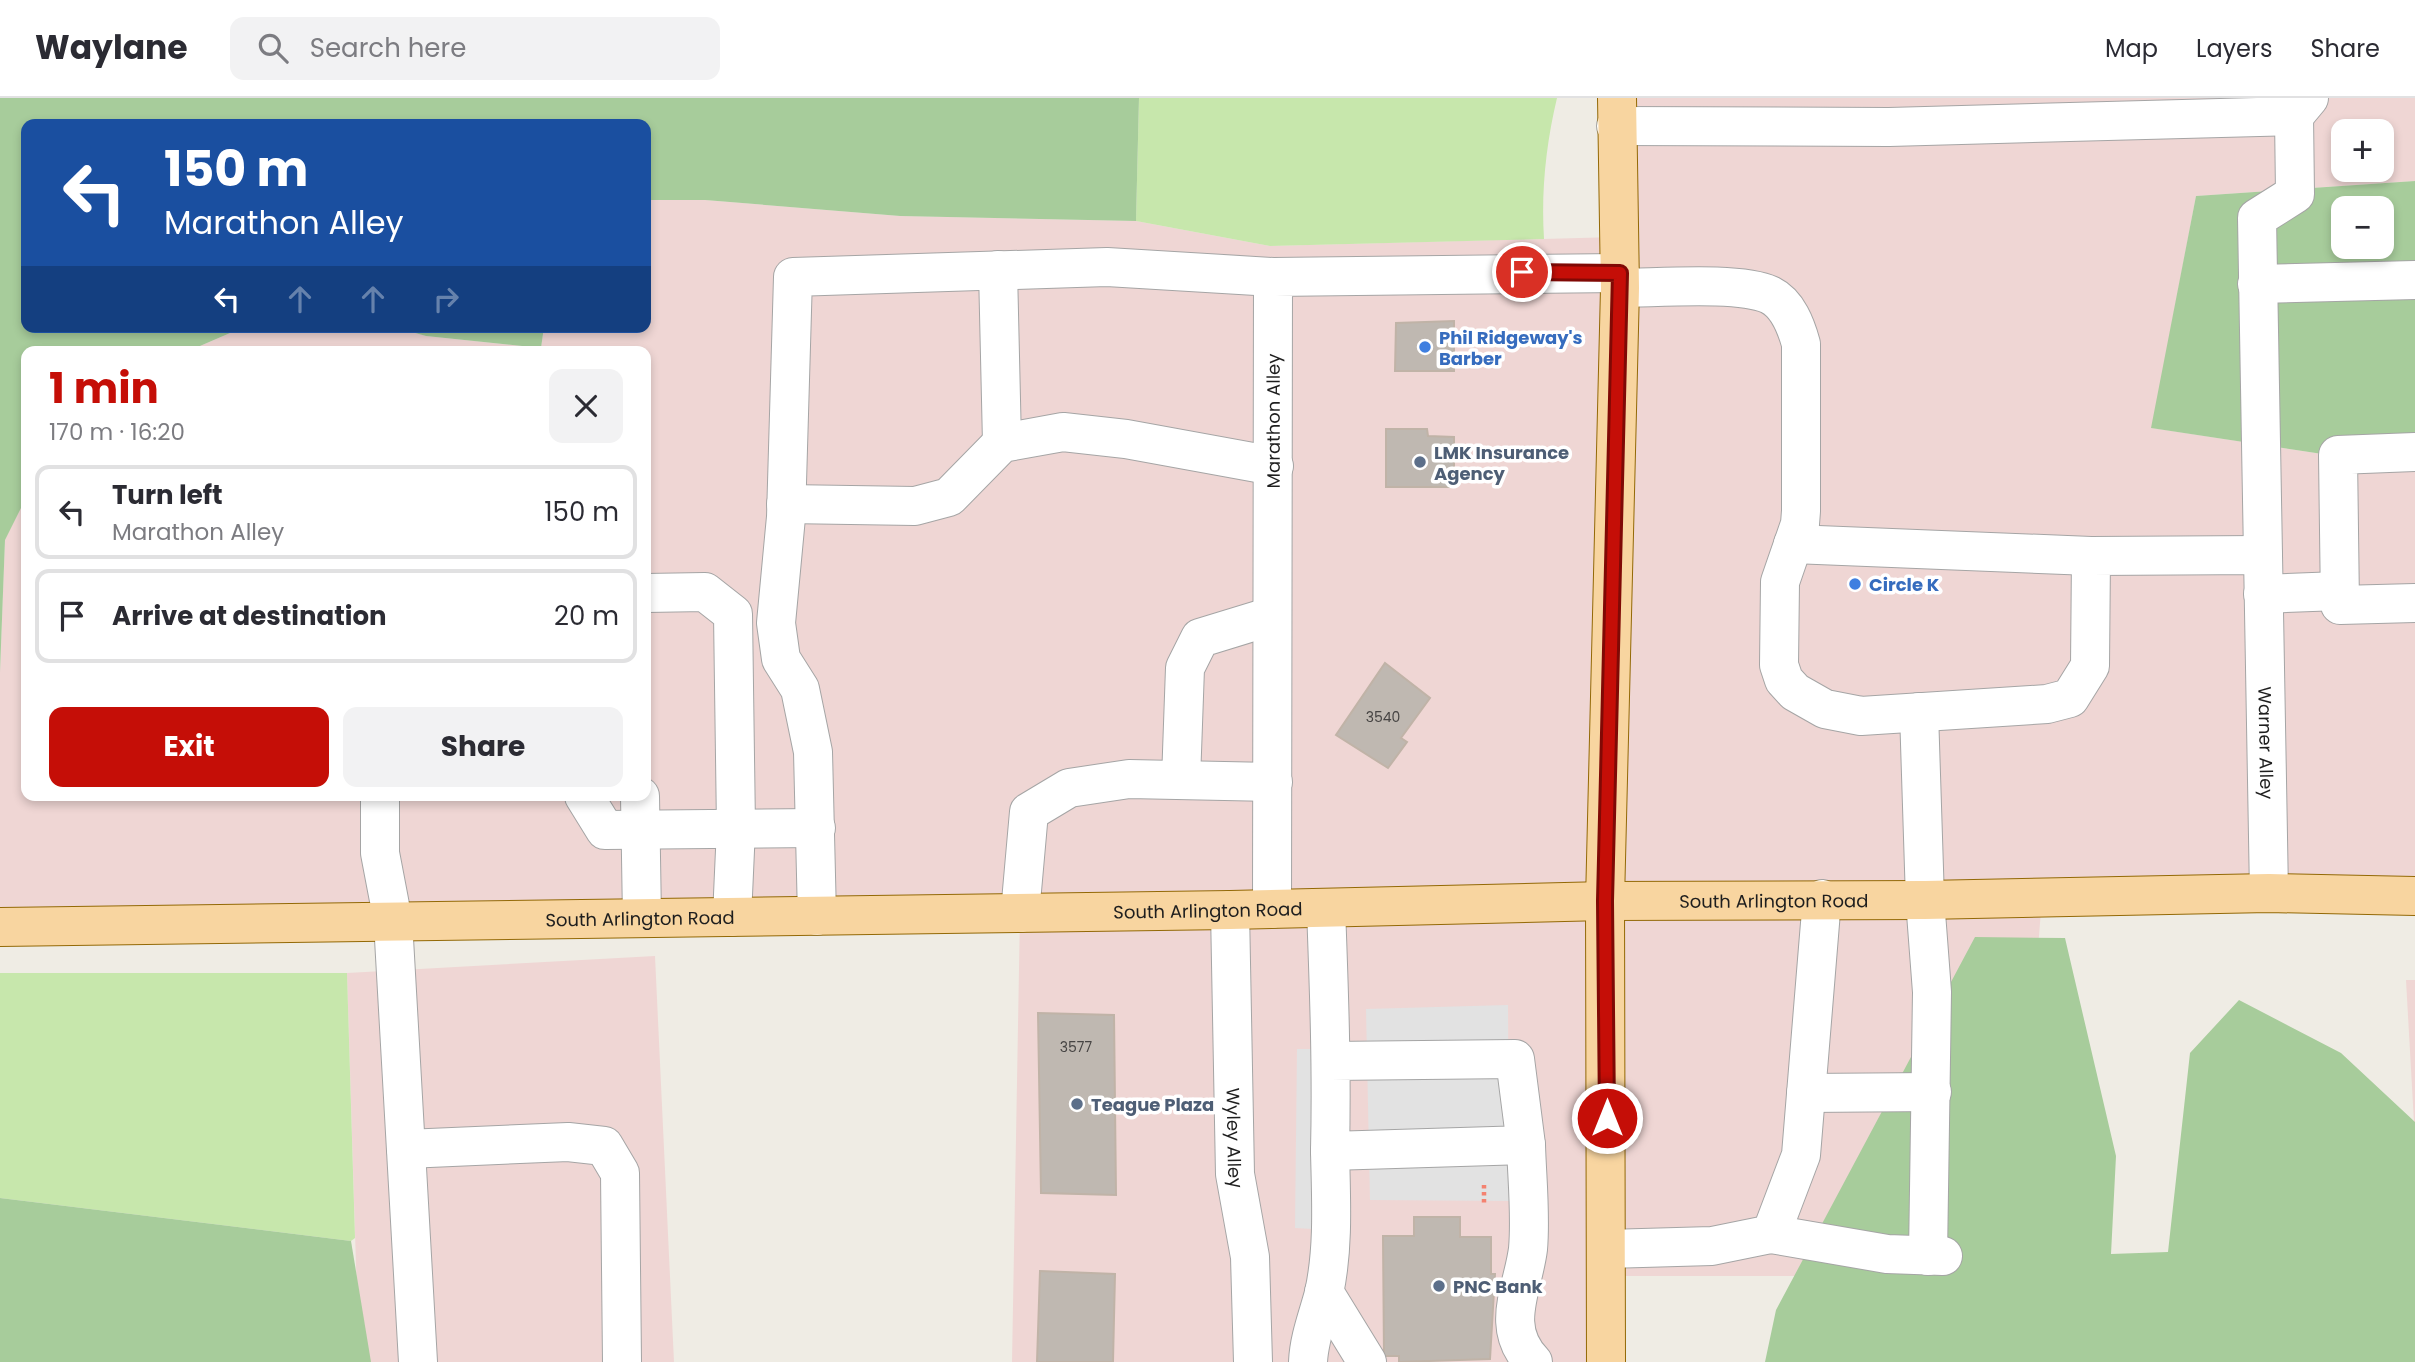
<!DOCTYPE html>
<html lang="en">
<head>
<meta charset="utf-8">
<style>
  body { margin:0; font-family:Poppins,sans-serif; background:#f2f2f3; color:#2b2b33; height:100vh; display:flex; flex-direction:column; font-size:26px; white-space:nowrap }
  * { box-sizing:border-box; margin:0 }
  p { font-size:23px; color:#7c7c81 }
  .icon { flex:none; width:38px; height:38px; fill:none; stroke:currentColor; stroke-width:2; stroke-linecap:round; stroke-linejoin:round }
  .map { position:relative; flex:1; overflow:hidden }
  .sheet { position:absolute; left:21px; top:248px; width:630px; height:455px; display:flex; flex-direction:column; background:#fff; border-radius:14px; box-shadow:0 4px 10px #0003 }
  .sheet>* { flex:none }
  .top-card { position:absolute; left:21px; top:21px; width:630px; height:214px; border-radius:14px; box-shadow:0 4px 10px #0003; background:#1a4fa0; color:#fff; overflow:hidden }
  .controls { position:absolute; left:2331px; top:21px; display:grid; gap:14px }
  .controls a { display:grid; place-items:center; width:63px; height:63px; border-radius:14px; background:#fff; box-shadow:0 4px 10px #0003; font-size:35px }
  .pin { position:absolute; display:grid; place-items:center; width:60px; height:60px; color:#fff; margin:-30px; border:4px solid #fff; border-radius:50%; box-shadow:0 2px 7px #0007 }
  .me { position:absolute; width:77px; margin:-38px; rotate:0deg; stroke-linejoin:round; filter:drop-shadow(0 0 5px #0008) }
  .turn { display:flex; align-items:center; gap:24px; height:147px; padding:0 28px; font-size:32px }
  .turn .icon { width:91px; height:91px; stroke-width:2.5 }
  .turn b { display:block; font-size:49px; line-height:60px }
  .lanes { display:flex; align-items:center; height:66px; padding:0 28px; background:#0003; justify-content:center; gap:35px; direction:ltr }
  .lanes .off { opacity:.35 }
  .round { display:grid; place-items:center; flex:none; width:74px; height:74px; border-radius:14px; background:#f2f2f3 }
  .overview { display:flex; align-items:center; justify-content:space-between; height:119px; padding:0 28px }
  h1 { font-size:42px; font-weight:700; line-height:52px; color:#c50e07 }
  .action { display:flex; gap:14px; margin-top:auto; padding:14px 28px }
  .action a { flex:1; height:80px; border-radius:14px; background:#c50e07; color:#fff; font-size:28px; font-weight:700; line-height:80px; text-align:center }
  .action a+a { background:#f2f2f3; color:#2b2b33 }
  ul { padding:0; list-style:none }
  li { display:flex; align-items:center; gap:21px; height:94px; margin:0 14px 10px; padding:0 14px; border:4px solid #e1e1e2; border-radius:14px }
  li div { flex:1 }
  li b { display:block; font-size:26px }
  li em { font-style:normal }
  header { display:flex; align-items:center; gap:42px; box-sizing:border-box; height:98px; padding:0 35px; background:#fff; border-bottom:2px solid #e1e1e2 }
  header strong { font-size:33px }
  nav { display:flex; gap:38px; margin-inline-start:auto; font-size:24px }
  .search { width:490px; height:63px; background:#f2f2f3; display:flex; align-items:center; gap:18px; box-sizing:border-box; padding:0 24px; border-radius:14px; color:#7c7c81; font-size:26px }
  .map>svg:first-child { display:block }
  .commercial { fill:#efd6d4; fill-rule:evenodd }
  .grass { fill:#c7e7ac }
  .forest { fill:#a7cc9b; fill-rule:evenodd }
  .parking { fill:#e2e2e2 }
  .building { fill:#bfb8b1; stroke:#c0b3a7; stroke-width:2 }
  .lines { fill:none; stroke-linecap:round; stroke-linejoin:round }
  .minor-casing { stroke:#a5a5a5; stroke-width:40 }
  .major-casing { stroke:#936906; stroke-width:40 }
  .path { stroke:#f48270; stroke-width:4.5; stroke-dasharray:3.5 3.5; stroke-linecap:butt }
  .minor { stroke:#fff; stroke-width:38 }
  .major { stroke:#f8d5a0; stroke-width:38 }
  .route-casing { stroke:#800905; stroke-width:18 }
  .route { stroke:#c50e07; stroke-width:12 }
  .shop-dot { fill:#3f7fe0; stroke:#fff; stroke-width:2.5 }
  .service-dot { fill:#5c6f8a; stroke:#fff; stroke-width:2.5 }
  .labels { text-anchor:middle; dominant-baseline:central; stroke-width:7; stroke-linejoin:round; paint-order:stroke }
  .number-label { font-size:14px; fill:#464443 }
  .shop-label { font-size:18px; font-weight:bold; fill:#366cbe; stroke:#fff; text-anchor:start }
  .street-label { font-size:18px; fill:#1e1e1e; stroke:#fff }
  .service-label { font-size:18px; font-weight:bold; fill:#4e5e75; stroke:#fff; text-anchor:start }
</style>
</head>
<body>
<header>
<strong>Waylane</strong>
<div class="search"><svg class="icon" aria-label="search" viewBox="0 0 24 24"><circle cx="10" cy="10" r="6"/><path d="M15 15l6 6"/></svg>Search here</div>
<nav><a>Map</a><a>Layers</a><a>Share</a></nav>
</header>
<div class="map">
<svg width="2415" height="1264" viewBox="0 0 2415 1264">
  <rect width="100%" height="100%" fill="#efece4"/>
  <g class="commercial">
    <path d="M1617,0h798v83l-219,15 -44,232 263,40v428l-373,2 -30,378h-404l-2,86h-594l8,-449 -1020,14v-255l5,-133 21,-41v298h620v-444h-460l58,-25h150l32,9 115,12 3,-21h102v-127h59l195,16 236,5 134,25 346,-9zM2343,33h39v39h-39z"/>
    <path d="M655,858l19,406h-315l-12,-389z"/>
    <path d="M2406,882h9v160z"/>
  </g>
  <g class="grass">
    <path d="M1139,0h418c-11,46 -16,94 -13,141l-274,7 -134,-25z"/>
    <path d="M0,875h347l8,265 -4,3 -351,-43z"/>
  </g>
  <g class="forest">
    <path d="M0,0h1139l-3,123 -236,-5 -195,-16h-59v-76h-620v203h218l-58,25h-160v146l-21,42 -5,132z"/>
    <path d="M2415,83v287l-264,-40 45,-232zM2343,110h39v39h-39z"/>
    <path d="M394,229h150l-3,21 -115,-12z"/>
    <path d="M1975,839l90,1 51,218 -5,98 57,-2 22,-199 49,-53 102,53 74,69v240h-650l11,-52z"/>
    <path d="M0,1100l351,43 20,121h-371z"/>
  </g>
  <g class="parking">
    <path d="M1508,907l1,196 -139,-1 -4,-191z"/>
    <path d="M1297,951h14l2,180 -18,-1z"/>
  </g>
  <g class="building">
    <path d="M1454,223v50h-59l1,-48z"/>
    <path d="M1386,331h41l1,7 26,1v50h-68z"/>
    <path d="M1385,565l45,35 -29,40 6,4 -19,26 -52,-33z"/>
    <path d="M1038,915l76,2 2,180 -75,-2z"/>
    <path d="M1414,1119h46v20h31v37h4l-5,85 -91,3v-6h-15l-1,-120h31z"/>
    <path d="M1040,1173l75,3 -2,88h-76z"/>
  </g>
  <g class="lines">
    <g class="minor-casing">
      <g id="minor">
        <path d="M1616,28l273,1 405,-11 15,-18"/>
        <path d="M998,172l4,173"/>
        <path d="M2257,186l158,-4"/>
        <path id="s1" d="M1620,190c37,0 119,-7 150,7 18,9 26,31 31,49v167l-1,13 -20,58 -1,83 5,15 11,12 30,17 36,7 186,-12 23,-6 20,-32 1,-110 172,-1 6,338"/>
        <path d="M2415,354l-77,3 2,150 75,-2"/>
        <path d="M786,406l129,2 34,-9 53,-54 61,-11 63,7 148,27"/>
        <path d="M1793,446l298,12"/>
        <path d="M2263,457l-6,-337 38,-24 -1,-78"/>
        <path d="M646,495l59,-1 28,22 3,214 -4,89"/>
        <path d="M2263,496l76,-3"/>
        <path d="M1919,614l6,188 7,92 -4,264"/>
        <path d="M1181,682l4,-112 15,-30 72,-22"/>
        <path d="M380,698v57l13,68 25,441"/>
        <path d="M584,698l21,34 211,-2"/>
        <path d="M640,698l2,122"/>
        <path d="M1326,810c3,81 6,162 4,243l196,-6 -11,-86 -184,2"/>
        <path id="s2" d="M1272,811l1,-632 347,-4"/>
        <path id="s3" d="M1230,812l5,264 15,83 3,105"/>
        <path d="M1020,815l9,-101 40,-24 60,-9 144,3"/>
        <path d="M817,818l-4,-164 -13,-63 -19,-30 -5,-36 10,-106 7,-240 314,-10 166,10"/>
        <path d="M1806,995l126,-1"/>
        <path d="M1526,1047c1,34 5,70 2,104 -5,40 -29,78 5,113"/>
        <path d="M406,1051l162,-7 36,4 16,27 2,189"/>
        <path d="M1771,1136l116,20 56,2"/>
        <path d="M1607,1151l105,-3 59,-12 30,-79 21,-256"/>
        <path d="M1324,1194l43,70"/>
        <path d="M1308,1264c1,-24 10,-46 16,-69 10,-46 7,-95 6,-142"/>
      </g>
    </g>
    <g class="major-casing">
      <g id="major">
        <path id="s4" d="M0,829l1230,-17 375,-9 320,-1 344,-7 146,3"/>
        <path d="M1606,1264l-1,-461 15,-613 -3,-190"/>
      </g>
    </g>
    <path class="path" d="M1484,1087v20"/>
    <use href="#minor" class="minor"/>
    <use href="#major" class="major"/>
  </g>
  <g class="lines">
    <g class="route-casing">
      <path id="route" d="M1522,174l98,1 -15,628 2,217"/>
    </g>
    <use href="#route" class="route"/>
  </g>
  <g class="shop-dot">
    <circle cx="1425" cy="249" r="7"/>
    <circle cx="1855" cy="486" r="7"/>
  </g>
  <g class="service-dot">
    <circle cx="1420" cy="364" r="7"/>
    <circle cx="1077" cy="1006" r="7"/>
    <circle cx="1439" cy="1188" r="7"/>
  </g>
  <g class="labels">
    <g class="number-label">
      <text x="1383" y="619">3540</text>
      <text x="1076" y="949">3577</text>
    </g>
    <g class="shop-label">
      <text x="1439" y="239">Phil Ridgeway's<tspan x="1439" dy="21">Barber</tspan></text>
      <text x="1869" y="486">Circle K</text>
    </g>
    <g class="street-label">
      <text stroke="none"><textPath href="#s2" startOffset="488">Marathon Alley</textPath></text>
      <text stroke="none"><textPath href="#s1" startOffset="1356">Warner Alley</textPath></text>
      <text stroke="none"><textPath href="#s4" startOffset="1774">South Arlington Road</textPath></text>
      <text stroke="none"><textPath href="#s4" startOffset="1208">South Arlington Road</textPath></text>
      <text stroke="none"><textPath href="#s4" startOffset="640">South Arlington Road</textPath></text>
      <text stroke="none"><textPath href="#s3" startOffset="228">Wyley Alley</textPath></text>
    </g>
    <g class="service-label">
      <text x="1434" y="354">LMK Insurance<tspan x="1434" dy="21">Agency</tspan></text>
      <text x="1091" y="1006">Teague Plaza</text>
      <text x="1453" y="1188">PNC Bank</text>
    </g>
  </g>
</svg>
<div class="controls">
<a>+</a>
<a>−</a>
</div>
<div class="pin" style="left:1522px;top:174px;background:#d93025"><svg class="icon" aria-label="arrive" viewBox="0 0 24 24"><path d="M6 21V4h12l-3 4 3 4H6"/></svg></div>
<svg class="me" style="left:1607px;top:1020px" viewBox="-20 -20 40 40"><circle r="17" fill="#c50e07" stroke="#fff" stroke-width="3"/><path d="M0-11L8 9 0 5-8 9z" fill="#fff"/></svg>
<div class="top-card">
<div class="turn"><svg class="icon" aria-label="left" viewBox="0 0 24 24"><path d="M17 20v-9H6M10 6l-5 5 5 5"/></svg><div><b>150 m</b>Marathon Alley</div></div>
<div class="lanes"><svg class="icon" aria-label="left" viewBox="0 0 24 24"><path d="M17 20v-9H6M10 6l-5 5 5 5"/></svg><svg class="icon off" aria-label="ahead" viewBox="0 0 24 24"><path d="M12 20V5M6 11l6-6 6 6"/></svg><svg class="icon off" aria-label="ahead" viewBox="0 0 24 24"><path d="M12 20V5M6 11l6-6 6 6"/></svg><svg class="icon off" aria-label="right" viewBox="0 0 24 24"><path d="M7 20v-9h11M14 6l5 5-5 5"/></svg></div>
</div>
<section class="sheet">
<div class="overview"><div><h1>1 min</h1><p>170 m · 16:20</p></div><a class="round"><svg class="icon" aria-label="close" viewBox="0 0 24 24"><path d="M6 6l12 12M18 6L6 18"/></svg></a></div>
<ul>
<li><svg class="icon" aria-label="left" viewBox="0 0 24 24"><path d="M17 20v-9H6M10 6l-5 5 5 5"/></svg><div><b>Turn left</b><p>Marathon Alley</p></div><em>150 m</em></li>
<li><svg class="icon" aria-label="arrive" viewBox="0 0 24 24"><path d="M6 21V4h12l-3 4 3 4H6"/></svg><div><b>Arrive at destination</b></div><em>20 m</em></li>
</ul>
<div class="action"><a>Exit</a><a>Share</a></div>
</section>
</div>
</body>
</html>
